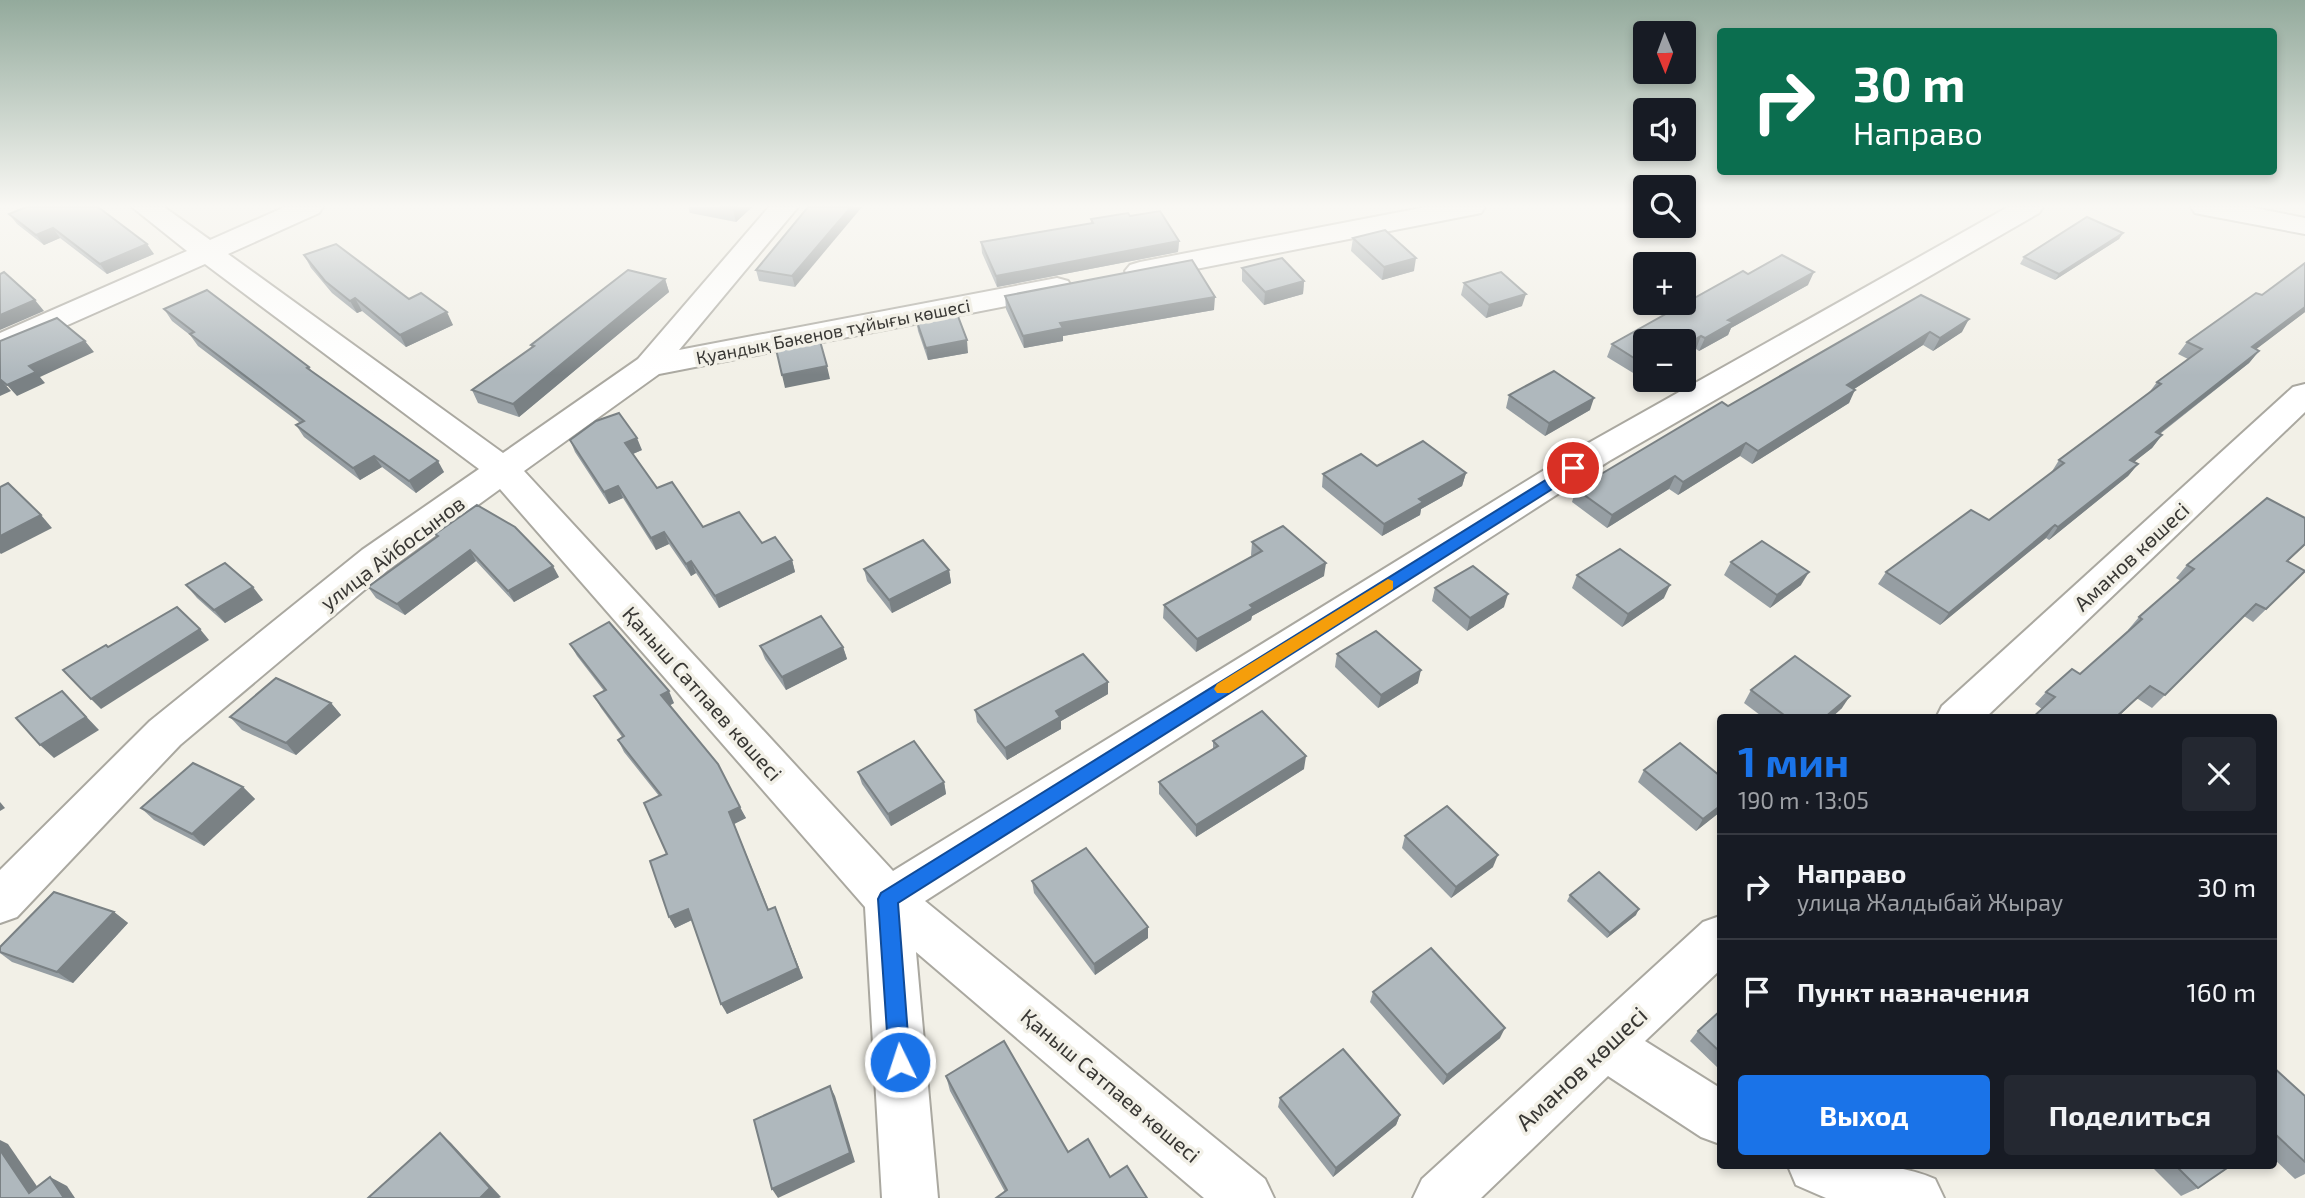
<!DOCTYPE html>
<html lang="ru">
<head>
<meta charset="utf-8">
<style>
  body { margin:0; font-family:"Exo 2",sans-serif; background:#242831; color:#f1f3f6; height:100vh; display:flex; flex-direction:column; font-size:26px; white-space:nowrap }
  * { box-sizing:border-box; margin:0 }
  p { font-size:23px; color:#9ea1a6 }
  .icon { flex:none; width:38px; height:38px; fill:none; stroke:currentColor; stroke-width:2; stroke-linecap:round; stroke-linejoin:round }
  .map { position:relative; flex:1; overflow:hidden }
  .side { position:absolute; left:1717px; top:714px; width:560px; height:455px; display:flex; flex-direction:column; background:#171b24; border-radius:7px; box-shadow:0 4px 10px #0003 }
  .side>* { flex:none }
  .top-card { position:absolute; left:1717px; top:28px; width:560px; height:147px; border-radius:7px; box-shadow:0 4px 10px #0003; background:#0b6e4f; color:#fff; overflow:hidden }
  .needle { width:46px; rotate:179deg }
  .fabs { position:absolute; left:1633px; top:21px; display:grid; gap:14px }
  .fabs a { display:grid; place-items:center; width:63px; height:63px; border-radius:7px; background:#171b24; box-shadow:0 4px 10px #0003; font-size:35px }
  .pin { position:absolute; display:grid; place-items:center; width:60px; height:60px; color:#fff; margin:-30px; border:4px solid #fff; border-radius:50%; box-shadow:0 2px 7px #0007 }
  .me { position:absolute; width:77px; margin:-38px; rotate:356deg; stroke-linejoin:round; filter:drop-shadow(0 0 5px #0008) }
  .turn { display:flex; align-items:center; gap:24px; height:147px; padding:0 21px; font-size:32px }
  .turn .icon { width:91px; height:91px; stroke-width:2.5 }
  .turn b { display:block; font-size:49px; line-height:60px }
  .round { display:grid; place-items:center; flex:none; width:74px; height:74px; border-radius:7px; background:#242831 }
  .head { display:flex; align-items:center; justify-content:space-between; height:119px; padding:0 21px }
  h1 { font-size:42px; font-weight:700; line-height:52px; color:#1a73e8 }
  .action { display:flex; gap:14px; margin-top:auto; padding:14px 21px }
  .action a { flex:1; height:80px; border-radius:7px; background:#1a73e8; color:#fff; font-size:28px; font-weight:700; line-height:80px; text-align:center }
  .action a+a { background:#242831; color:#f1f3f6 }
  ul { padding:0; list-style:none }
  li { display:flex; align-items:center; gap:21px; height:105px; padding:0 21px; border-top:2px solid #363941 }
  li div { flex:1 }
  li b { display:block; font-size:26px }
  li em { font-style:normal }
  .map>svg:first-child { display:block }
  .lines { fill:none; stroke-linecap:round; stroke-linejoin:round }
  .minor-casing { stroke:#aaa8a0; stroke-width:4 }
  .minor { fill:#fff; fill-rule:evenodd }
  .wall { fill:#969ea3 }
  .shaded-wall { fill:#7a8184 }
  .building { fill:#afb8bd; stroke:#7a8184; stroke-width:2 }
  .route { fill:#1a73e8; stroke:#114b97; stroke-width:2 }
  .slow { fill:#f59e0b }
  .labels { text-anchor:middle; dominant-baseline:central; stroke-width:7; stroke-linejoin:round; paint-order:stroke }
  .far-street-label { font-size:18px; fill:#383734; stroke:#f2f0e7 }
  .street-label { font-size:21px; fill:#383734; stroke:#f2f0e7 }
  .near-street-label { font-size:24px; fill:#383734; stroke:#f2f0e7 }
</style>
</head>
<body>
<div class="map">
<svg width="2305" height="1198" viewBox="0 0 2305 1198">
  <rect width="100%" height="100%" fill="#f2f0e7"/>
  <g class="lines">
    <g class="minor-casing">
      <g id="minor">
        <path d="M132,207h32l46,33 75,-33h38l-4,6 -91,41 275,199 135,-94 131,-152h29l-119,143 378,-72 11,3 4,6 -4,6 -11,3 -398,78 -135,97 369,400 692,-426 423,-238h35l-4,6 -430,248 -684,440 340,278 9,19h-70l-288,-246 22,246h-56l-17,-291 -365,-418 -112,81 -208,175 -163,172 -17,6v-53l150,-149 212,-171 117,-81 -274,-205 -205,91v-22l187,-82z"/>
        <path d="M1426,207h59l-4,6 -10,2 -331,65 -10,-3 -5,-6 5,-6 10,-3z"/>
        <path d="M2191,207h59l55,11v16l-100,-19 -10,-2z"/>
        <path d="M2305,384v28l-320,306h-49l6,-12 351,-319z"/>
        <path d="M1720,916v54l-75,71 75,47v56l-19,-7 -93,-61 -127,122h-68l9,-19 281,-257z"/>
        <path d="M1788,1166c46,-4 104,-6 147,13l9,19h-118l-30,-13z"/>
      </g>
    </g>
    <use href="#minor" class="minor"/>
  </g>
  <g class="wall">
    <path d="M688,207h64l-16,15 -46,-9z"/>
    <path d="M808,207l-13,80 -36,-6 -3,-11z"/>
    <path d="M9,214l145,40 -47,20 -47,-36 -16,7 -27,-21z"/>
    <path d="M1130,216l49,25 -1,11 -181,35 -15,-34 -1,-11 110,-19v-4z"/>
    <path d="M2123,233l-4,6 -64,41 -35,-16 4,-7z"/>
    <path d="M1353,238l61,33 -32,9 -31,-29z"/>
    <path d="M304,255l105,44 44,26 -47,22 -44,-36 -5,2 -25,-20 -21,-25z"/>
    <path d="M2305,263v49l-49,37 3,2 -10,12 -89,71 2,1 -10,13 -18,14 4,2 -10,12 -79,64 -3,-2 -106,87 -62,-41 8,-12 103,-52 62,-47 8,-13 89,-66 9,-12 31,-23 -10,-5 9,-12 75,-47z"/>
    <path d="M1242,268l62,13 -1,13 -39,11 -22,-24z"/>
    <path d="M1748,274l60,11 -77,43 -3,7 -29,16 -3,-2 -12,7v-15h-39v37l-2,1 -36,-22 5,-13z"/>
    <path d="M665,279l4,13 -150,125 -41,-14 -6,-13 60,-42 -1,-3z"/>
    <path d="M1464,283l58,23 -36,12 -25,-23z"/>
    <path d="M1921,295l41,37 -29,19 -10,-6 -69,44 -5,14 -97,61 -12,-8 -62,39 -9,-6 -62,39 -35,-26 4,-13 152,-83z"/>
    <path d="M1005,296l209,14 -151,26v5l-39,7 -18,-39z"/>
    <path d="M164,309l145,58 3,5 132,100 -28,21 -34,-26 -22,13 -56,-43 -8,-12 4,-2 -102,-77 -8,-11 -18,-14z"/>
    <path d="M916,319l52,34 -40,7 -10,-29z"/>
    <path d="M1509,395l81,15 -45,26 -39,-28z"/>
    <path d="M570,440l72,10 -9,4 24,34 46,39 59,16 30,17 3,12 -76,36 -23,-35 -5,3 -22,-32 -13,6 -33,-52 -14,6 -34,-52z"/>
    <path d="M1466,473l-4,13 -41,23 -1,6 -38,21 -60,-49 1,-13z"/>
    <path d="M435,534l124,43 -45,25 -38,-41 -71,54 -29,-17 -8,-11 69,-49z"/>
    <path d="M1252,542l72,34 -72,40 -1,4 -55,32 -33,-34 1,-13 88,-48 -1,-2z"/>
    <path d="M2305,545l-17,16 17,10 -52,51 -9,-6 -92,92 -14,-9 -96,10 -7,-5 11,-12 34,-18 49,-44h-1l11,-13 42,-36 -5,-3 11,-13z"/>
    <path d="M1731,562l70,23 -31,23 -46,-33z"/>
    <path d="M864,569l85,1 2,13 -59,30 -25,-32z"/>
    <path d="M1577,575l87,23 -42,29 -50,-39z"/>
    <path d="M186,585l77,15 -38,23 -28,-25z"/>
    <path d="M1435,588l69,19 -37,24 -35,-30z"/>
    <path d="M570,644l104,59 -4,2 76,113 -12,6 35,86 6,-3 28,71 -76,36 -35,-94 -17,8 -6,-11 -2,-63 -8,-58 -35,-44 -6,-12 4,-3 -21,-29 -7,-12 10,-5 -27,-35z"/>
    <path d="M760,646l83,1 4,12 -61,31 -21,-31z"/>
    <path d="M1337,654l81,29 -40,25 -43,-41z"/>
    <path d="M1751,690l91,18 -11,10h-67l-20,-15z"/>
    <path d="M1108,694l-47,27v8l-54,31 -30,-38 -2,-12z"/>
    <path d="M331,703l10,12 -45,40 -54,-25 -12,-13z"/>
    <path d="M1213,741l91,28 -108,68 -37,-43v-12l54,-33z"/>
    <path d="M1644,770l76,42 -24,19 -58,-49z"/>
    <path d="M858,772l86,10 2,12 -55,32 -29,-42z"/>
    <path d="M243,787l12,12 -51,47 -50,-26 -13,-12z"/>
    <path d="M1405,836l88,31 -42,31 -49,-50z"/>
    <path d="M1032,881l116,57 -53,37 -61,-82z"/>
    <path d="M1570,895l66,20 -29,23 -40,-37z"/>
    <path d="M114,912l14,11 -55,60 -61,-21 -12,-9v-6z"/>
    <path d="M1373,992l127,46 -57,47 -73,-83z"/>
    <path d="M1720,1011v59l-30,-29 8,-10z"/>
    <path d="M2273,1067l32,29v78l-10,5 -22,-21z"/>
    <path d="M946,1076l122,76 42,25 -105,15 -55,-101z"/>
    <path d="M1280,1098l120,17 -4,10 -63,52 -55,-70z"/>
    <path d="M2151,1166h79l-32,22 -17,8z"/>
  </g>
  <g class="shaded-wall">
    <path d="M736,207h16l-16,15 -3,-12z"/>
    <path d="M851,207h11l-67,80 -3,-11z"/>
    <path d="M53,228l7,10 -16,7 -8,-10z"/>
    <path d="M2123,233l-4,6 -64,41 4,-6z"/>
    <path d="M1179,241l-1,11 -181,35 -1,-11z"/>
    <path d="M147,244l7,10 -47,20 -7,-10z"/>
    <path d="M1416,258l-2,13 -32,9 2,-13z"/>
    <path d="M1814,272l-6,13 -77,43 -3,7 -29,16 6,-13 23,-18z"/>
    <path d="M665,279l4,13 -150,125 -6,-13z"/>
    <path d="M1304,281l-1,13 -39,11 1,-13z"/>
    <path d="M1526,294l-4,12 -36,12 3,-13z"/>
    <path d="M1215,297l-1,13 -151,26v5l-39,7 -1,-12 37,-13z"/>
    <path d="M355,298l7,13 -5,2 -7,-12z"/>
    <path d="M35,300l9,11 -44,19v-15z"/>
    <path d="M2305,307v5l-63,48 10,-13z"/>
    <path d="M447,312l6,13 -47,22 -6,-12z"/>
    <path d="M1969,319l-7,13 -29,19 7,-13z"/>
    <path d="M1930,332l-7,13 -83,53 7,-13z"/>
    <path d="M1701,336l-5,13 -12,7v-10z"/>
    <path d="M967,340l1,13 -40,7 -2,-12z"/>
    <path d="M85,341l9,11 -54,25 5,6 -28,13 -10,-11 22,-19z"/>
    <path d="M2259,351l-10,12 -103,81 10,-12z"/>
    <path d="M827,366l3,13 -45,9 -3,-13z"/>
    <path d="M0,380h1l10,11 -11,5z"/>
    <path d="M1855,390l-6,13 -97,61 6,-13z"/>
    <path d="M1594,398l-4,12 -45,26 4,-13z"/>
    <path d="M2162,435l-10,13 -31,24 9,-12z"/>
    <path d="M637,438l5,12 -12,5 -5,-12z"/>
    <path d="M1746,443l-6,13 -62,39 5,-13z"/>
    <path d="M374,456l8,11 -22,13 -7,-12z"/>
    <path d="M438,461l6,11 -28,21 -7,-12z"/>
    <path d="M2138,464l-10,12 -79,64 9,-13z"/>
    <path d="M1466,473l-4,13 -41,23 -1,6 -38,21 2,-12 35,-25z"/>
    <path d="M1675,476l-6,13 -62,39 5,-13z"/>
    <path d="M618,486l5,12 -14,6 -5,-12z"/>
    <path d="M41,515l11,13 -51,26 -1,-1v-17z"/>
    <path d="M2055,525l-9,13 -106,87 9,-12z"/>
    <path d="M664,532l5,12 -13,6 -5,-12z"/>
    <path d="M470,550l6,11 -71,54 -8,-11z"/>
    <path d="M792,560l3,12 -76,36 -4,-12z"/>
    <path d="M691,561l5,12 -5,3 -5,-12z"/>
    <path d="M1326,563l-2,13 -72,40 -1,4 -55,32 1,-13 53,-34z"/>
    <path d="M553,566l6,11 -45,25 -6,-11z"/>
    <path d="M949,570l2,13 -59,30 -3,-13z"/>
    <path d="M1809,572l-8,13 -31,23 7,-13z"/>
    <path d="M1670,585l-6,13 -42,29 6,-13z"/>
    <path d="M253,587l10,13 -38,23 -11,-13z"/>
    <path d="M1508,594l-4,13 -37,24 3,-13z"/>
    <path d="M200,629l9,11 -108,69 -10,-10z"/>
    <path d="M843,647l4,12 -61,31 -4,-13z"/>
    <path d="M1421,670l-3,13 -40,25 3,-13z"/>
    <path d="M1108,682v12l-47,27v8l-54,31 -2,-12 51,-37z"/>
    <path d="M2150,686l-33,32h-2z"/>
    <path d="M62,691l37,39 -45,28 -14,-13z"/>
    <path d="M669,691l5,12 -7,4 -6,-12z"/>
    <path d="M1850,696l-8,12 -11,10h-7z"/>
    <path d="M331,703l10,12 -45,40 -10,-12z"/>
    <path d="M1306,756l-2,13 -108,68v-12z"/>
    <path d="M944,782l2,12 -55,32 -3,-12z"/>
    <path d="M243,787l12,12 -51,47 -12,-12z"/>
    <path d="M0,802l5,6 -5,3z"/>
    <path d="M1720,806v6l-24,19 7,-12z"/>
    <path d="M740,807l6,11 -12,6 39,97 -44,-109z"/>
    <path d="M1498,855l-5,12 -42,31 5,-11z"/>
    <path d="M775,907l28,71 -76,36 -6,-10z"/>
    <path d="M688,909l6,10 -19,9 -6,-11z"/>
    <path d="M1639,909l-3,6 -29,23 3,-5z"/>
    <path d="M114,912l14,11 -55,60 -16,-11z"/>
    <path d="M1148,927v11l-53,37 -1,-11z"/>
    <path d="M1505,1028l-5,10 -57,47 4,-10z"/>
    <path d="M830,1086l5,10 20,66 -77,36 -6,-9z"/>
    <path d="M1400,1115l-4,10 -63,52 3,-9z"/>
    <path d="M440,1133l11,10 50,54 -2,1h-19z"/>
    <path d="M0,1140l8,4 37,54 -16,-5 -29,-43z"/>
    <path d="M50,1177l17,9 8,12h-11z"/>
  </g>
  <g class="building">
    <path d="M26,207h72l49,37 -47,20 -47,-36 -17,7 -27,-21z"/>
    <path d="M720,207h16l-3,3z"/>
    <path d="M808,207h43l-59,69 -36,-6z"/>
    <path d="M1160,211l19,30 -183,35 -15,-34 112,-19 -2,-4 37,-6 2,3z"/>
    <path d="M2087,217l36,16 -64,41 -35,-17z"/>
    <path d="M1385,230l31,28 -32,9 -31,-29z"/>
    <path d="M336,244l73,55 12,-6 26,19 -47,23 -45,-37 -5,3 -25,-20 -21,-26z"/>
    <path d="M1782,255l32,17 -86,48 5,2 -28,16 -4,-2 -17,10v-5h-39v24l-33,-21 131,-73 5,3z"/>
    <path d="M1282,258l22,23 -39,11 -23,-24z"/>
    <path d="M1192,260l23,37 -155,26 3,5 -40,8 -18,-40z"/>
    <path d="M2305,263v44l-53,40 7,4 -103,81 6,3 -32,25 8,4 -80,63 -3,-2 -106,88 -63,-41 85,-62 18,10 75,-57 -5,-3 102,-76 -4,-2 45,-33 -15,-7 69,-49 6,2z"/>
    <path d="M628,270l37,9 -152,125 -41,-14 62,-44 -3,-1z"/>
    <path d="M4,272l31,28 -35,15v-41z"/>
    <path d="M1501,272l25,22 -37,11 -25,-22z"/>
    <path d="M207,290l102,77 -2,1 131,93 -29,20 -35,-25 -21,12 -57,-43 8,-4 -114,-87 4,-2 -30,-23z"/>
    <path d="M1921,295l48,24 -29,19 -10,-6 -83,53 8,5 -97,61 -12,-8 -63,39 -8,-6 -63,39 -36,-26 146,-87 6,4z"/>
    <path d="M956,311l11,29 -41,8 -10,-29z"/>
    <path d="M57,318l28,23 -56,25 7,6 -29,13 -6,-5h-1v-39z"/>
    <path d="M820,341l7,25 -45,9 -6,-26z"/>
    <path d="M1554,371l40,27 -45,25 -40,-28z"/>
    <path d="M619,413l18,25 -12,5 32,45 15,-6 31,45 36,-15 23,31 13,-6 17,23 -77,36 -24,-35 -5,3 -22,-32 -13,6 -33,-52 -14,6 -34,-52 26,-19z"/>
    <path d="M1423,441l43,32 -47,26 4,3 -39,22 -61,-50 38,-20 16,12z"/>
    <path d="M8,483l33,32 -41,21v-49z"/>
    <path d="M2267,498l38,20v26l-18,17 18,10 -39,38 -10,-5 -91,91 -15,-9 -35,32h-83l23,-21 -9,-5 26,-23 8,5 62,-55 -3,-2 55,-48 -7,-4z"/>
    <path d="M477,505l38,22 38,39 -45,25 -38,-41 -73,54 -29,-17 70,-51 -3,-2z"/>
    <path d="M1283,526l43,37 -76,42 3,3 -56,31 -33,-34 98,-54 -10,-9z"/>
    <path d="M923,540l26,30 -60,30 -25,-31z"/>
    <path d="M1762,541l47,31 -32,23 -46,-33z"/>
    <path d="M1620,549l50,36 -42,29 -51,-39z"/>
    <path d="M225,563l28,24 -39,23 -28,-25z"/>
    <path d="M1473,566l35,28 -38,24 -35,-30z"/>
    <path d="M177,607l23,22 -109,70 -28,-29 43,-25 2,2z"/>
    <path d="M821,616l22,31 -61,30 -22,-31z"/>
    <path d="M609,622l60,69 -8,4 57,69 22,43 -11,5 39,98 7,-3 23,61 -77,36 -33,-95 -19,8 -19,-56 17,-7 -23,-51 17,-8 -43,-55 6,-4 -30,-40 12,-6 -36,-46z"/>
    <path d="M1376,631l45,39 -40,25 -44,-41z"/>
    <path d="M1083,654l25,28 -52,29 4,6 -55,31 -30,-38z"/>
    <path d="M1795,656l55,40 -26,22h-36l-37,-28z"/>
    <path d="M276,678l55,25 -45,40 -56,-26z"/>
    <path d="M62,691l24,26 -46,28 -24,-27z"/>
    <path d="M1262,711l44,45 -110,69 -37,-43 59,-36 -5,-5z"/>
    <path d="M914,741l30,41 -56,32 -30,-42z"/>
    <path d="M1680,743l40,33v30l-17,13 -59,-49z"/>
    <path d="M193,763l50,24 -51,47 -51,-26z"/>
    <path d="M1447,806l51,49 -42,32 -51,-51z"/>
    <path d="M1086,848l62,79 -54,37 -62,-83z"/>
    <path d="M1599,872l40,37 -29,24 -40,-38z"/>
    <path d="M54,892l60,20 -57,60 -57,-20v-5z"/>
    <path d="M1431,948l74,80 -58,47 -74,-83z"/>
    <path d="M1720,1011v41l-22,-21z"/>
    <path d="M1004,1041l64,111 20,-13 22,38 17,-11 20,32h-151l11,-8 -61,-114z"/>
    <path d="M1343,1049l57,66 -64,53 -56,-70z"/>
    <path d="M2273,1067l32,29v66l-30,-28 -2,1z"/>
    <path d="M830,1086l20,67 -78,36 -18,-69z"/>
    <path d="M440,1133l50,55 -10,10h-112z"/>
    <path d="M0,1150l29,43 21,-16 14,21h-64z"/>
    <path d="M2176,1166h54l-32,22z"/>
  </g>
  <linearGradient id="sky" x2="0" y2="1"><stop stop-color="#93aa9c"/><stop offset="0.55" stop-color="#f9f8f4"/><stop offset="1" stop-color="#f9f8f4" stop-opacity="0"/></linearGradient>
  <rect width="2305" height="375" fill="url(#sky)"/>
  <path class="route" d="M1573,463l6,2v7l-681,431 12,159 -3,8 -7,3 -8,-3 -3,-8 -11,-163 3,-6z"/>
  <path class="slow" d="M1388,579l5,2v8l-164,104h-12l-3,-4 3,-5z"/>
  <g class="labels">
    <g class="far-street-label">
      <text transform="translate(833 331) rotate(-11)">Қуандық Бәкенов тұйығы көшесі</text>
    </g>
    <g class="street-label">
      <text transform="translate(392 552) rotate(-37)">улица Айбосынов</text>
      <text transform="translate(2131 556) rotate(-43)">Аманов көшесі</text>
      <text transform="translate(703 693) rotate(48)">Қаныш Сатпаев көшесі</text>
      <text transform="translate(1111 1085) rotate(40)">Қаныш Сатпаев көшесі</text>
    </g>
    <g class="near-street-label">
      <text transform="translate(1581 1068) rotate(-43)">Аманов көшесі</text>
    </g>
  </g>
</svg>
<div class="fabs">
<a><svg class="needle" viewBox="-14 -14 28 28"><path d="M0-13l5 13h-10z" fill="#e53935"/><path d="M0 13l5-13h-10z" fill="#9ea1a6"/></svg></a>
<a><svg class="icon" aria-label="sound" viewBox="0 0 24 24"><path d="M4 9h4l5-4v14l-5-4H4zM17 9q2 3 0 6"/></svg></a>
<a><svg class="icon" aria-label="search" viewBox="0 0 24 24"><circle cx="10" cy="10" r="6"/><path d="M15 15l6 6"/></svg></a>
<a>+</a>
<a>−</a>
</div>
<div class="pin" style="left:1573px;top:468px;background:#d93025"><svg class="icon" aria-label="arrive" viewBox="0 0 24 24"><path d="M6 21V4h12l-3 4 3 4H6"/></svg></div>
<svg class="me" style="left:900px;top:1062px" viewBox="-20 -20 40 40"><circle r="17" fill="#1a73e8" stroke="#fff" stroke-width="3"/><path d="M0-11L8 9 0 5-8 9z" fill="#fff"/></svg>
<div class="top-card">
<div class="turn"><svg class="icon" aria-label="right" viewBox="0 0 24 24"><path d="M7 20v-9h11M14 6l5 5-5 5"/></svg><div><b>30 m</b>Направо</div></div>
</div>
<section class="side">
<div class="head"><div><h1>1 мин</h1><p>190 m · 13:05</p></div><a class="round"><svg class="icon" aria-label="close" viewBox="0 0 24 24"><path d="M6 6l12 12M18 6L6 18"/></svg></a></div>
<ul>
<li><svg class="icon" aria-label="right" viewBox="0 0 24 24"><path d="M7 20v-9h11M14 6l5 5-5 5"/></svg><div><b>Направо</b><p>улица Жалдыбай Жырау</p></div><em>30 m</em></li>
<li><svg class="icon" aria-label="arrive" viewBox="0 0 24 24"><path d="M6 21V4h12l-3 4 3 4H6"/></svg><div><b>Пункт назначения</b></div><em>160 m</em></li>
</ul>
<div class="action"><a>Выход</a><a>Поделиться</a></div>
</section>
</div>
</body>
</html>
